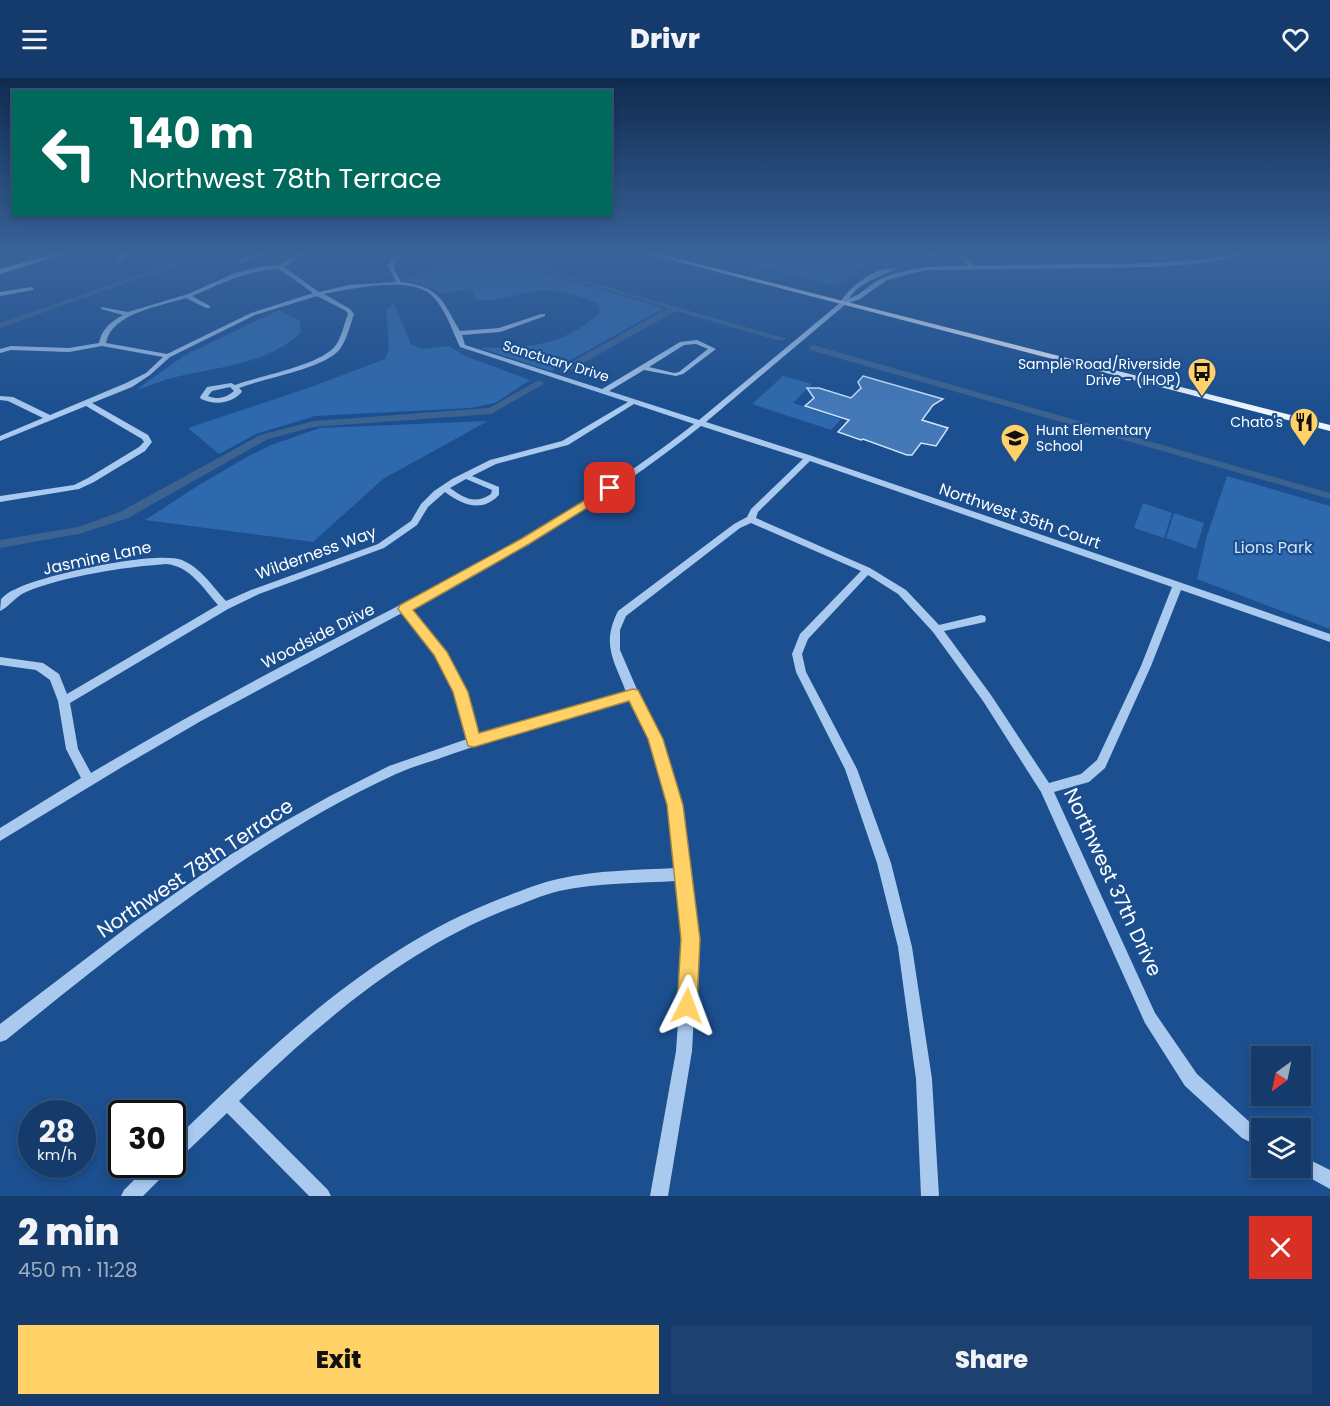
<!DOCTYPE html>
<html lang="en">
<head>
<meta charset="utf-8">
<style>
  body { margin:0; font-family:Poppins,sans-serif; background:#1d4271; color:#f1f3f6; height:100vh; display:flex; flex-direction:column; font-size:22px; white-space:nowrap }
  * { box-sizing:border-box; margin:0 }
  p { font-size:20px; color:#9dadc1 }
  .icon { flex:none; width:33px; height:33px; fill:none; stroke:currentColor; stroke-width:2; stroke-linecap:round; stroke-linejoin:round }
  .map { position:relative; height:1118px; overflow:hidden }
  .details { display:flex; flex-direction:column; background:#143b6b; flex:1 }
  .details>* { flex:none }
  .top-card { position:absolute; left:12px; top:12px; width:600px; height:126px; border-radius:0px; box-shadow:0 3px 9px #0003,0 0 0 2px #33557e; background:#00695c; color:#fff; overflow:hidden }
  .needle { width:39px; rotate:213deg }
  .tools { position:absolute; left:1251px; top:968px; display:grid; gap:12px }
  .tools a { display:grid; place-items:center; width:60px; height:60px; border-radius:0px; background:#143b6b; box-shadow:0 3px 9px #0003,0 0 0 2px #33557e; font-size:30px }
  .speed { position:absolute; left:18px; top:1022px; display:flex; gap:12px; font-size:30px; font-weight:700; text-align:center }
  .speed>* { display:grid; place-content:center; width:78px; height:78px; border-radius:50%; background:#143b6b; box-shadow:0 3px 9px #0003,0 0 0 2px #33557e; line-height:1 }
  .speed small { font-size:15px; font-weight:400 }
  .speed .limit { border:3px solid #111; border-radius:9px; background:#fff; color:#111 }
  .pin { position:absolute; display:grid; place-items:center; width:51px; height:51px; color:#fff; margin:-26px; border-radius:12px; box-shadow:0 3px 9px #0006 }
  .me { position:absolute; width:66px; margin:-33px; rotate:3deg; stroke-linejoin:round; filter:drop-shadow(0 0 4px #0008) }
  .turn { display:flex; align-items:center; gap:21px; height:126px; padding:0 18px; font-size:27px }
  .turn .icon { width:78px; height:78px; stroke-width:2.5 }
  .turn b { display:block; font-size:42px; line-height:51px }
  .round { display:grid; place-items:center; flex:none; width:63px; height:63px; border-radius:0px; background:#1d4271 }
  .head { display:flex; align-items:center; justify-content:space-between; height:102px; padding:0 18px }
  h1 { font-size:36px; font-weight:800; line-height:45px }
  .primary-button { display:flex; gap:12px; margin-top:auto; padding:12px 18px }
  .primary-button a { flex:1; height:69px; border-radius:0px; background:#ffd166; color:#111; font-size:24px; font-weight:800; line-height:69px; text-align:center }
  .primary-button a+a { background:#1d4271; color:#f1f3f6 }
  header { display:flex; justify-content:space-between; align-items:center; height:78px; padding:0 18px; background:#143b6b; font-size:27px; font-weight:800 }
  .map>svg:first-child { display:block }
  .green { fill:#2e69ad }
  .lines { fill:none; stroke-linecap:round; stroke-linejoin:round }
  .canal { fill:#3c6290; fill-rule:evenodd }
  .building { fill:#4478b7; stroke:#cfe3fa; stroke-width:1.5 }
  .minor { fill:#a9c9ee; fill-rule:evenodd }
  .major { fill:#f0f6ff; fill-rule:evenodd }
  .route { fill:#ffd166; stroke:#a68842; stroke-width:1.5 }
  .labels { text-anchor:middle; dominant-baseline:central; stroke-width:4.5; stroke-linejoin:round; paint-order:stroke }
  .far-street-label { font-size:14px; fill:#fff; stroke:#1b4f8f }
  .far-poi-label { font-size:14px; fill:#fff; stroke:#1b4f8f; text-anchor:end }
  .street-label { font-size:16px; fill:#fff; stroke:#1b4f8f }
  .park-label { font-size:16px; fill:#cfe3fa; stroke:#1b4f8f }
  .near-street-label { font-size:20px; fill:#fff; stroke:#1b4f8f }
</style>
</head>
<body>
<header><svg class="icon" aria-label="menu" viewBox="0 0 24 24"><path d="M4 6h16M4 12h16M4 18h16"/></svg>Drivr<svg class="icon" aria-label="heart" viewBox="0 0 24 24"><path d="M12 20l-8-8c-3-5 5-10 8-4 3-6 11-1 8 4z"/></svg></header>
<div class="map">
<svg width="1330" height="1118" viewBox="0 0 1330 1118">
  <rect width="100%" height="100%" fill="#1b4f8f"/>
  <g class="green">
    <path d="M466,176h12l186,54 -113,63 -71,-23c48,-1 82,0 120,-36l-2,-9c-18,-6 -37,-13 -56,-13 -22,2 -42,13 -65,10l-7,-12 -29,6 -14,-8 -20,-5 -1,-3 40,-13z"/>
    <path d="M750,176h133l-40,27 -12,3 -88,-22z"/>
    <path d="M394,226l17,40 11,5 27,-3 16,10 65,24 -35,23 -25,5 -155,8 -59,18 -37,20 -31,-26 120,-40 77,-29 4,-10 -3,-40z"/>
    <path d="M279,232l21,11 1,11c-31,32 -84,35 -125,45 -14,3 -27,9 -40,13l49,-35z"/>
    <path d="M783,298l29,8 -19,19 48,16 -10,11 -79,-26z"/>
    <path d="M488,343l-105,58 -70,63 -168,-22 54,-35 48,-28 24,-12 49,-17z"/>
    <path d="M1227,398l103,30v123l-133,-50 10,-43z"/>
    <path d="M1143,425l29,10 -8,25 -30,-10z"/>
    <path d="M1174,435l30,10 -8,26 -30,-11z"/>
  </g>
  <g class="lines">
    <g class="canal">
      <path d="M199,176h9l-208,74v-5z"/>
      <path d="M485,176h9l293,85 -7,2 -104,-30 -109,61h-6v-4l107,-60z"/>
      <path d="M813,267l517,148v6l-520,-149 -1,-2z"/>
      <path d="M539,302l5,3 -2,2 -51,29 -177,13 -46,12 -140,79 -49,16 -79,14v-8l78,-13 42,-15 140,-77 54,-14 175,-13z"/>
    </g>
  </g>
  <path class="building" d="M863,298l80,23 -10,6 -11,15 26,8 -12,18 -15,-3 -9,12h-5l-44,-16 -2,1 -23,-8 11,-12 -44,-14 9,-8 -7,-10h12l32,10 10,-10 -3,-6z"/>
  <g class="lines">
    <g class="minor">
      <path d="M123,176h6l-8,7h-4v-2z"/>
      <path d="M259,176h7l-25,9 -5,-1z"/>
      <path d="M297,176h6l-19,13 35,25 30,-7 47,-3 -8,-16 5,-9h4l-3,12 7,13c40,5 40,17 59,49l39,-3 42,-14h4v2l-45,16 -38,3 3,10 137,44 78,-47 17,-2 19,9 -33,25 -7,2 -32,-6 -35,21 90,29 142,-118c7,-15 39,-38 55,-33 -17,9 -36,12 -47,30 13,-5 23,-17 36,-22 28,-11 54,-11 83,-11l-11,-12h5l13,12 177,-3 42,-3 51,-6 -2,2 -49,8 -42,3 -226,3 -39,10 -27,19 -14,5 -140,118 106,34 518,178v8l-149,-52 -30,76 -46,102 -16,14 -35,10 101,221 42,61 57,52 8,4v18l-20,-10 -57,-52 -40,-63 -104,-231 -58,-91 -50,-69 -35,-38 -30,-19 -60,64 -6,15 4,18 51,97 34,94 21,84 20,132 7,117h-18l-5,-117 -18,-132 -21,-84 -32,-94 -49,-97 -4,-18 8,-20 61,-63 -110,-48 -11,5 -114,88 -6,14v20l19,44 23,45 19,66 17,134 -6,112 -24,145h-18l26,-145 8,-112 -7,-58c-39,2 -79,2 -118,10 -17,4 -34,12 -51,18 -105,41 -189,115 -269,192l89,89 3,6h-22l-82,-83 -49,47 -6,2v-20c100,-96 199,-194 330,-244 19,-7 37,-15 56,-19 39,-9 79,-9 118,-11l-7,-63 -19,-66 -20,-40c-59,18 -120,35 -178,55 -19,7 -38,12 -56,20 -143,66 -268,168 -390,266l-6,2v-18l134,-102 96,-67 50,-31 50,-28 59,-30 78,-27 -13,-47 -18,-38 -34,-41 -201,108 -79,46 -122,74v-13l81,-50 -15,-29 -8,-48 -8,-21 -14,-10 -36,-5v-8l43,6 16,11 8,20 151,-89c-15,-17 -28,-39 -52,-41 -42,3 -102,12 -140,28 -10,4 -17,15 -26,19l1,-12c4,-4 9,-8 15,-10 26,-14 140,-39 166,-29 19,8 31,27 44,41l25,-11 127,-46 33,-23 10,-17 13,-13 18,-12 38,-19 72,-19 66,-39 -168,-55c-8,-17 -15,-40 -30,-53 -21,-18 -81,-5 -106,0l26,15 4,5c-4,12 -7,25 -14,35 -16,20 -76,29 -101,39l3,3 -1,2c-11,11 -26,12 -40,6l-1,-2 7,-10 24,-4 4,2c24,-9 87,-20 101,-40 6,-9 8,-21 12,-31l-2,-3 -29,-15 -62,19 -85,42 -20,18 -18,12 -40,16 56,32 4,7 -7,9 -51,31 -15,7 -79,13v-6l74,-11 14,-7 51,-31 5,-5 -2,-3 -56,-33 -86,35v-5l43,-18 -35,-17 -8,-1v-4l13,1 37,18 76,-32 20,-10 17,-16 -61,-11 -33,6 -58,-2 -11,3v-4l11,-3 58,2 30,-5c3,-15 12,-21 24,-28l-22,-6v-2l27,5 60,-18 47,-21 30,-7 14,-1zM279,191l34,24 -62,20 -84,41 -61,-11c5,-30 55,-37 80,-45l20,10h4v-2l-18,-10c30,-13 54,-25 87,-27zM696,266l12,5 -29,23 -5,1 -25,-6 35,-22zM230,309l4,4c-8,7 -16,9 -26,5l4,-5zM634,326l60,20c-118,93 -245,155 -377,224 -76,39 -152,81 -226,125l-13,-24 -8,-46 158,-94 31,-15 125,-46 33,-23 11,-18 17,-15c17,13 37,21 54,3v-8l-27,-11 24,-12 72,-19zM701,348l102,33 -52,50 -4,8 -13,7 -116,87c-17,34 -4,49 8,81l-148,43 -12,-43 -21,-40 -35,-44c102,-53 201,-110 291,-182zM810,383l362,126 -31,79 -44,94 -16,14 -32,9 -58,-88 -47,-64 41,-9 1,-3 -1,-3 -4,-1 -42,10 -33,-35 -36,-22 -114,-50 2,-6zM466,401l26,11 -1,4c-16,11 -27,4 -41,-6z"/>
      <path d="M931,176h6l-4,3h-4z"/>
      <path d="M31,209l3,2 -1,1 -33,6v-4z"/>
      <path d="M1300,1077l30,15v19l-36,-20 -1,-2h7z"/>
      <path d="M150,1086h22l-3,6 -26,26h-22l3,-6z"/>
    </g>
    <g class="major">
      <path d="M54,176h11l-65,20v-5z"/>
      <path d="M648,176h11l671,171v6z"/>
    </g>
  </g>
  <linearGradient id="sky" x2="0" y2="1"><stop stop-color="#0f2b4f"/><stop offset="0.53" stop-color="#39639b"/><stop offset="1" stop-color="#39639b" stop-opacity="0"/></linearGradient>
  <rect width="1330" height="332" fill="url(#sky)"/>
  <path class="route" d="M610,407l4,1v5l-85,53 -116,66 34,42 21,40 11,41 154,-44 5,1 25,49 20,66 17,134 -3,67 -3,7 -7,3 -8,-3 -2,-7 4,-67 -14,-134 -19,-66 -19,-38 -155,46 -6,-1 -15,-54 -19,-37 -36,-46 2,-4 121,-66z"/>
  <defs>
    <g id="bus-pin" transform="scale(1.5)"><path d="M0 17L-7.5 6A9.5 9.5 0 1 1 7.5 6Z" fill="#ffd166" stroke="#1b4f8f"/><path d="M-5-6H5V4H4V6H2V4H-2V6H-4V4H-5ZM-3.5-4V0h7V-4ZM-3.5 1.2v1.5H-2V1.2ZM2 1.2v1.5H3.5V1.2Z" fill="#111"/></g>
    <g id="restaurant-pin" transform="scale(1.5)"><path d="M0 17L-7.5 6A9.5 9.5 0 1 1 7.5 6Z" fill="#ffd166" stroke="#1b4f8f"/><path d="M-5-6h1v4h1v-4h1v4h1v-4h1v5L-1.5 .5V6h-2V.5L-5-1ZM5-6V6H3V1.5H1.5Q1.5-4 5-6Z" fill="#111"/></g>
    <g id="school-pin" transform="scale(1.5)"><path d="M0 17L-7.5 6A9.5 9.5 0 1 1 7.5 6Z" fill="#ffd166" stroke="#1b4f8f"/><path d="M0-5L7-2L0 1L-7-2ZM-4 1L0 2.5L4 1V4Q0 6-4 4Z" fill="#111"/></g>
  </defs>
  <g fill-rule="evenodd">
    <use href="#bus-pin" x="1202" y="294"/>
    <use href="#restaurant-pin" x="1304" y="344"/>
    <use href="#school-pin" x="1015" y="360"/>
  </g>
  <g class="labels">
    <g class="far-street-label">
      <text transform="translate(556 283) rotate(17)">Sanctuary Drive</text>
    </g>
    <g class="far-poi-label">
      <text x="1181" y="286">Sample Road/Riverside<tspan x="1181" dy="16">Drive - (IHOP)</tspan></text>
      <text x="1283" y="344">Chato's</text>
      <text x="1036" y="352" text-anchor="start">Hunt Elementary<tspan x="1036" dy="16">School</tspan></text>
    </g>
    <g class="street-label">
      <text transform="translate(1020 438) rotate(19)">Northwest 35th Court</text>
      <text transform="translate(316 475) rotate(-20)">Wilderness Way</text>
      <text transform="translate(97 480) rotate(-12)">Jasmine Lane</text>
      <text transform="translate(318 558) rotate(-27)">Woodside Drive</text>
    </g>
    <g class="park-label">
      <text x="1273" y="469">Lions Park</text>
    </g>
    <g class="near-street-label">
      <text transform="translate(195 790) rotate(-34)">Northwest 78th Terrace</text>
      <text transform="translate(1113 804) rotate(65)">Northwest 37th Drive</text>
    </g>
  </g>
</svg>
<div class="tools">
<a><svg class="needle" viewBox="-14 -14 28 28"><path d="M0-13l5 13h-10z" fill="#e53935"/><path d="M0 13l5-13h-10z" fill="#9dadc1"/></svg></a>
<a><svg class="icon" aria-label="layers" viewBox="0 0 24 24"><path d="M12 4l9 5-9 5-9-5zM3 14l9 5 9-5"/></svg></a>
</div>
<div class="speed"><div>28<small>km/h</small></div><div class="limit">30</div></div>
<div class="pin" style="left:610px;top:410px;background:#d93025"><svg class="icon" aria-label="arrive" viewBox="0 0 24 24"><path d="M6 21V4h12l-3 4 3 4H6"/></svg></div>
<svg class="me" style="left:687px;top:928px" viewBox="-20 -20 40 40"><path d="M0-17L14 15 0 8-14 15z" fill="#ffd166" stroke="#fff" stroke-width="4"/></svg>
<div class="top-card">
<div class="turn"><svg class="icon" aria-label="left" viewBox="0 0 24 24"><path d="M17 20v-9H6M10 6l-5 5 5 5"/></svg><div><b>140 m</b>Northwest 78th Terrace</div></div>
</div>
</div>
<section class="details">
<div class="head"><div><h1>2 min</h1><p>450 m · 11:28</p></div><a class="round" style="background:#d93025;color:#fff"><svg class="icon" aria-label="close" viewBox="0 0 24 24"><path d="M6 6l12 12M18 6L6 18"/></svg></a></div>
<div class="primary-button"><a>Exit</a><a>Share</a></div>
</section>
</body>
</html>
